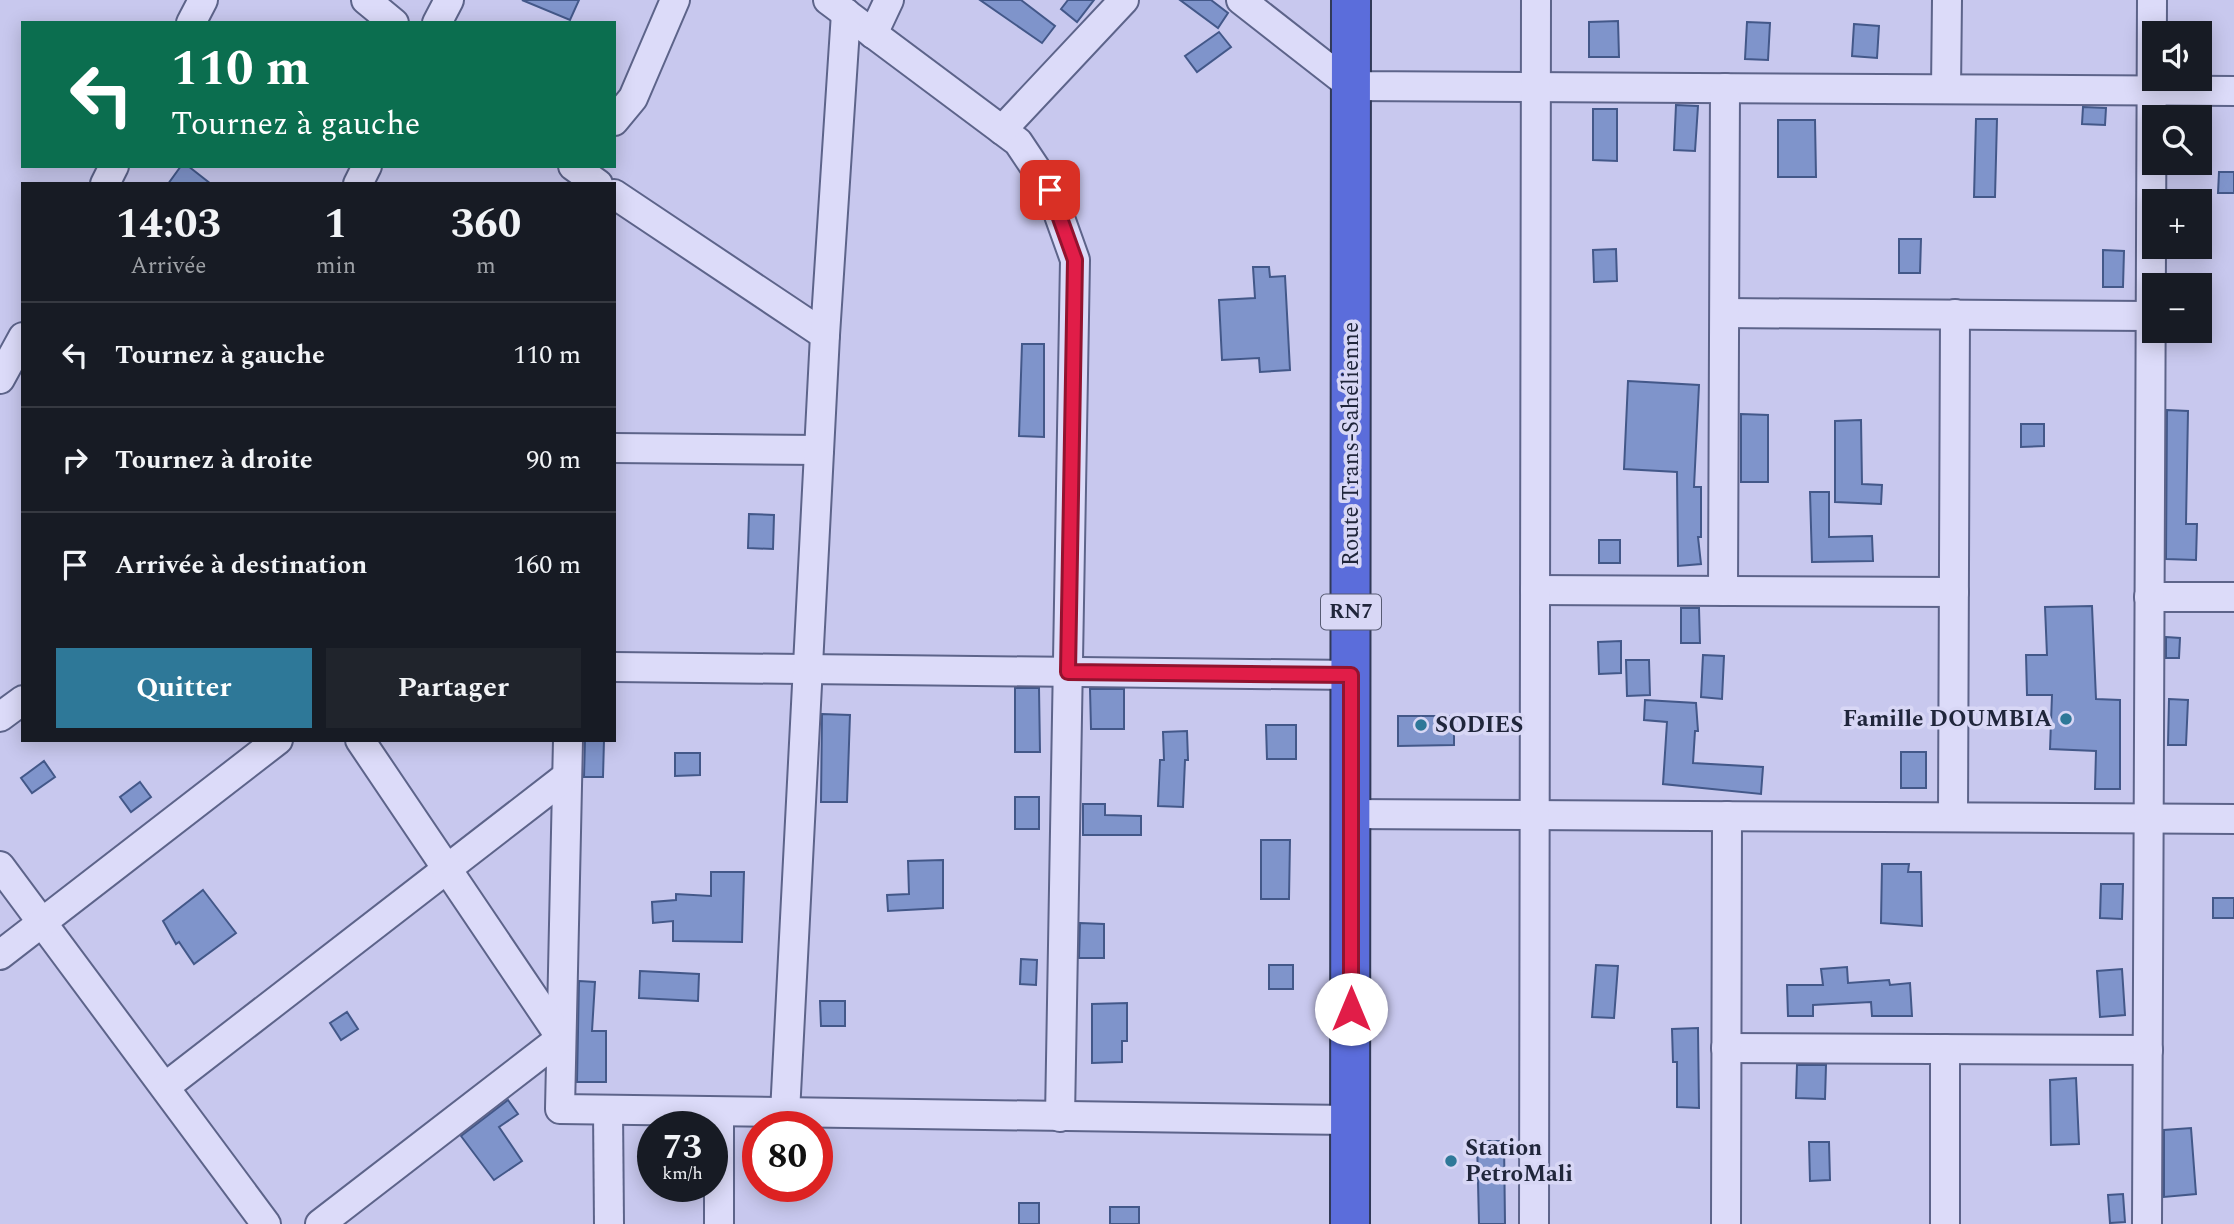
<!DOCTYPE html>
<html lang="fr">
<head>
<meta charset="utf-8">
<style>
  body { margin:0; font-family:Spectral,serif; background:#20242c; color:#f1f3f6; height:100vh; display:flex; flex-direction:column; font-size:26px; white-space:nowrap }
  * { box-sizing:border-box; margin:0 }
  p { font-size:23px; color:#9ea1a6 }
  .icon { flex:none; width:38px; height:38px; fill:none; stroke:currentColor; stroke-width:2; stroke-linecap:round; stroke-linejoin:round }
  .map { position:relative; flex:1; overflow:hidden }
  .panel { position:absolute; left:21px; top:182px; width:595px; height:560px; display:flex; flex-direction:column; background:#171b24; border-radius:0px; box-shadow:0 4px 18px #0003 }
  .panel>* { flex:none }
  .banner { position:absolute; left:21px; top:21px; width:595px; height:147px; border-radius:0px; box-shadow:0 4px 18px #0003; background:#0b6e4f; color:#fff; overflow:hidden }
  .fabs { position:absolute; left:2142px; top:21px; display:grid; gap:14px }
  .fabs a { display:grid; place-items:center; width:70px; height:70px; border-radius:0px; background:#171b24; box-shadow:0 4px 18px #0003; font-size:35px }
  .speed { position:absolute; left:637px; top:1111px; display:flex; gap:14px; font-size:35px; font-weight:700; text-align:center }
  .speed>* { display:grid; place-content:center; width:91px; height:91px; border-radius:50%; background:#171b24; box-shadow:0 4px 18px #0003; line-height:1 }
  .speed small { font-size:18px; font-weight:400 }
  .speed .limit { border:10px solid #d22; background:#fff; color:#111 }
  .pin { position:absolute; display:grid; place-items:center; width:60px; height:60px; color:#fff; margin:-30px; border-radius:14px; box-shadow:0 4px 10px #0006 }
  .me { position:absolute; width:77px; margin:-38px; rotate:0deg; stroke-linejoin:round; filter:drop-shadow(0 0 5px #0008) }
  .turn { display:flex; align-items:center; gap:24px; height:147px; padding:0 35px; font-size:32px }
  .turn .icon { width:91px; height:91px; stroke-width:2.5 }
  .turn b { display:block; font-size:49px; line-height:60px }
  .eta { display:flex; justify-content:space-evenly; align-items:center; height:119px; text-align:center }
  .eta b { font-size:42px; font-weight:700; line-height:49px }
  .primary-button { display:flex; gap:14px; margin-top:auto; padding:14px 35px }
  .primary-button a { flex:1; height:80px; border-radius:0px; background:#2e7898; color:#fff; font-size:28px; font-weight:700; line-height:80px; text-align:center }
  .primary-button a+a { background:#20242c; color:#f1f3f6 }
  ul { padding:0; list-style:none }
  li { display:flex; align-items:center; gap:21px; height:105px; padding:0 35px; border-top:2px solid #363941 }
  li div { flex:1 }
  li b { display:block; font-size:26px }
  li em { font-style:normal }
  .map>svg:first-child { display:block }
  .building { fill:#7f94cb; stroke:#435889; stroke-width:2 }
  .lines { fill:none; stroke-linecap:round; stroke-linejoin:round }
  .minor-casing { stroke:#5d648a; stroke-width:32 }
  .highway-casing { stroke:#313a58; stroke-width:42 }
  .minor { stroke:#dcdbf9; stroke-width:28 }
  .highway { stroke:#5b6ddb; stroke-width:38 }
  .route-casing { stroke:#92132f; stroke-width:18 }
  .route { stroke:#e11d48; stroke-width:12 }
  .poi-dot { fill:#2e7898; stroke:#d8d7f5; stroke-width:2.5 }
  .labels { text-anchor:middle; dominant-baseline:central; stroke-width:7; stroke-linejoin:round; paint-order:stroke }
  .shield { fill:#d8d7f5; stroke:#575b73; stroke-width:2 }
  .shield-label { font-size:21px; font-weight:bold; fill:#20263b }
  .street-label { font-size:23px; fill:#20263b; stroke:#d8d7f5 }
  .poi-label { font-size:23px; font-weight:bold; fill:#20263b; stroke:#d8d7f5; text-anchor:start }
</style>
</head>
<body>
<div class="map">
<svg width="2234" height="1224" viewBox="0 0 2234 1224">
  <rect width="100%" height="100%" fill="#c8c8ee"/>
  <g class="building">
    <path d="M522,0h57l-9,20z"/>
    <path d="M980,0h41l34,26 -13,17z"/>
    <path d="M1068,0h26l-17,22 -16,-13z"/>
    <path d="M1180,0h31l17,13 -10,15z"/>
    <path d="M1618,21l1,36h-30v-35z"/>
    <path d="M1747,22l23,1 -2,37 -23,-1z"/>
    <path d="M1854,24l25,2 -2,32 -25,-2z"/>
    <path d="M1219,32l12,15 -34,25 -12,-16z"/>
    <path d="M1676,105l22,1 -3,45 -21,-1z"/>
    <path d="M2083,107l23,1 -1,17 -23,-1z"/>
    <path d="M1593,109h24v52l-24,-1z"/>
    <path d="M1976,119h21l-2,78h-21z"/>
    <path d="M1778,120h37l1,57h-38z"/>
    <path d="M181,166h7l23,18h-43z"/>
    <path d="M2219,172h15v21h-16z"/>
    <path d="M1899,239h22l-1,34h-21z"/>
    <path d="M1616,249l1,32 -23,1 -1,-32z"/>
    <path d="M2103,250l21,1 -1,36h-20z"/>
    <path d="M1253,267h16l1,10 15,-1 5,94 -30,2 -1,-14 -37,2 -3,-60 36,-2z"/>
    <path d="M1022,344h22v93l-25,-1z"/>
    <path d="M1628,381l71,4 -5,102h7v50h-3l3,27 -23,2 -1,-94 -53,-3z"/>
    <path d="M2167,410l21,1 -2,113h11l-1,36 -30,-1z"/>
    <path d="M1741,414l27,1v67h-27z"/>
    <path d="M1861,420l1,64 20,1 -1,19 -46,-2v-81z"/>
    <path d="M2021,424h23v22l-23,1z"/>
    <path d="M1810,492h19v45l43,-1 1,25 -61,1z"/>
    <path d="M749,514l25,1 -1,34 -25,-1z"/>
    <rect x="1599" y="540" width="21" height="23"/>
    <path d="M2092,606l4,93 24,1v89h-25l1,-38 -46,-2 2,-54h-25l-1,-40h21l-2,-48z"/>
    <path d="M1681,608h18l1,35h-19z"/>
    <path d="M2166,637l14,1 -1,20h-13z"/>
    <path d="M1621,641v32l-22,1 -1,-32z"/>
    <path d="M1703,655l21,1 -2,43 -21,-2z"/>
    <path d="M1626,660h23l1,35 -23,1z"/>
    <path d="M1015,688h24l1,64h-25z"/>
    <path d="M1090,689h34v40h-33z"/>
    <path d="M2169,699l19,1 -2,45h-18z"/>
    <path d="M1645,700l51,3 2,28h-3l-2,32 70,4 -2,27 -98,-10 4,-62 -23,-2z"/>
    <path d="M822,714l28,1 -3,87h-26z"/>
    <path d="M1398,716h56v29l-56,1z"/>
    <path d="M1266,725h30v34h-29z"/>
    <path d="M1187,731l1,29h-3l-2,47 -25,-1 2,-46h4l-1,-28z"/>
    <path d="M585,740h19l-1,37h-19z"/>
    <rect x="1901" y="752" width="25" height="36"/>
    <path d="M675,753h25v22l-25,1z"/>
    <path d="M44,761l11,16 -23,16 -11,-15z"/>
    <path d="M140,782l11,15 -20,15 -11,-15z"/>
    <rect x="1015" y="797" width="24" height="32"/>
    <path d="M1083,804h22v11l36,1v19h-58z"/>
    <path d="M1261,840h29l-1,59h-28z"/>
    <path d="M943,860v48l-55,3 -1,-16 22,-1 -1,-33z"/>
    <path d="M1882,864h27l-1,8h13l1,54 -41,-3z"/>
    <path d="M711,872h33l-2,70 -69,-1v-20l-20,2 -1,-21 24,-2v-6l35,2z"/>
    <path d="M2101,884h22l-1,35 -22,-1z"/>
    <path d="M203,890l33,43 -42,31 -15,-22 -3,2 -13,-23z"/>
    <rect x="2213" y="898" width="21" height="20"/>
    <path d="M1080,923l24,1v34h-25z"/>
    <path d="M1021,959l16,1 -1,25 -16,-1z"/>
    <rect x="1269" y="965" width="24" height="24"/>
    <path d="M1596,965l22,1 -4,52 -22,-1z"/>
    <path d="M1847,967l1,16 41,-3 1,5 20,-2 2,33h-40l-1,-14 -58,3v11h-25l-1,-31h36l-2,-16z"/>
    <path d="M2122,969l3,46 -25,2 -3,-46z"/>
    <path d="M640,971l59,3 -1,27 -59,-3z"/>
    <path d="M579,981l16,1 -3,49h14v51h-29z"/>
    <path d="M820,1001h25v25h-24z"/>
    <path d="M1127,1003v38h-5v21l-30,1v-59z"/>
    <path d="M347,1012l11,17 -17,11 -11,-17z"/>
    <path d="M1698,1028l1,80 -22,-1v-45h-4l-1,-33z"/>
    <path d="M1797,1065h29l-1,34 -29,-1z"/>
    <path d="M2076,1078l3,66 -28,1 -1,-65z"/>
    <path d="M508,1100l10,14 -19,13 23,34 -28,19 -33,-44z"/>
    <path d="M2191,1128l5,66 -32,3v-67z"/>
    <path d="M1477,1141h27l1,83h-26z"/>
    <path d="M1809,1142h20l1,38 -20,1z"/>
    <path d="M2123,1194l2,28 -15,1 -2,-28z"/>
    <rect x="1019" y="1203" width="20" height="21"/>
    <rect x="1110" y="1207" width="29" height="17"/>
  </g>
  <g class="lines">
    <g class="minor-casing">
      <g id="minor">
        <path d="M366,0l28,23"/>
        <path d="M828,0l190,142 32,48 25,70 -15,857"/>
        <path d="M1241,0l110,86 883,5"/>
        <path d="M191,23l12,-23"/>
        <path d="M437,23l12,-23"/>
        <path d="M873,34l16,-34"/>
        <path d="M1946,89l1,-89"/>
        <path d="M614,121l19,-23 42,-98"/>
        <path d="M1002,130l122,-130"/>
        <path d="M573,166l25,18"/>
        <path d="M105,184l9,-18"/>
        <path d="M358,184l9,-18"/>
        <path d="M614,194l211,141"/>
        <path d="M1725,313l425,3"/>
        <path d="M0,379l23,-42"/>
        <path d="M614,448l205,2"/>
        <path d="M1535,590l419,2"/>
        <path d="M1723,591l2,-503"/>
        <path d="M2149,597h85"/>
        <path d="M614,667l737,8"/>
        <path d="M0,717l23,-17"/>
        <path d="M568,740l-8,369 790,11"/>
        <path d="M1351,814l883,5"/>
        <path d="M1953,817l2,-503"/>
        <path d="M0,866l266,358"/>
        <path d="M0,955l278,-215"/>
        <path d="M1726,1048l422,2"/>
        <path d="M165,1087l402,-311"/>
        <path d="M608,1110l1,114"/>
        <path d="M785,1113l40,-778 21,-322"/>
        <path d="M320,1224l241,-186 -201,-298"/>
        <path d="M719,1224v-111"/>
        <path d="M1534,1224l2,-1224"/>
        <path d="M1726,1224l1,-408"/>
        <path d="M1945,1224v-175"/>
        <path d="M2147,1224l5,-1224"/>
      </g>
    </g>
    <g class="highway-casing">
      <path id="highway" d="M1350,1224l1,-1224"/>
    </g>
    <use href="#minor" class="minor"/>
    <use href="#highway" class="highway"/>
  </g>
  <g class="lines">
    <g class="route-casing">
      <path id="route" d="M1050,190l25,70 -7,412 283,3v334"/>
    </g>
    <use href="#route" class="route"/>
  </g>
  <g class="poi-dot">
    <circle cx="2066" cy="719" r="7"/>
    <circle cx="1421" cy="725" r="7"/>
    <circle cx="1451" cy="1161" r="7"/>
  </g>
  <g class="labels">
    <rect class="shield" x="1321" y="594.5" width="60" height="35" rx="5"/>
    <g class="shield-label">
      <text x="1351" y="612">RN7</text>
    </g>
    <g class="street-label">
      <text transform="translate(1351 444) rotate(-90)">Route Trans-Sahélienne</text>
    </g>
    <g class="poi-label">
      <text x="2052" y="719" text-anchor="end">Famille DOUMBIA</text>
      <text x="1435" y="725">SODIES</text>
      <text x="1465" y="1148">Station<tspan x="1465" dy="26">PetroMali</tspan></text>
    </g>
  </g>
</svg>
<div class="fabs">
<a><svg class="icon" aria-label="sound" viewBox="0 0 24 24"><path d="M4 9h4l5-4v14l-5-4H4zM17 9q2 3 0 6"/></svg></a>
<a><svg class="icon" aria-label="search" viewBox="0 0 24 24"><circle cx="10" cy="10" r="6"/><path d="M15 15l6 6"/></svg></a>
<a>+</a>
<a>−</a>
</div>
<div class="speed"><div>73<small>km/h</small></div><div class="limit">80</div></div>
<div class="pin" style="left:1050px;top:190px;background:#d93025"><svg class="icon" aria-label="arrive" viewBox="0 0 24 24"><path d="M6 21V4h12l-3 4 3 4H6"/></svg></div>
<svg class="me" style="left:1351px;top:1009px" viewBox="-20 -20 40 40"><circle r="19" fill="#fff"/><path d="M0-13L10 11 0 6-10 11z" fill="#e11d48"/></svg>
<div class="banner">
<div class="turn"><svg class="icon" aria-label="left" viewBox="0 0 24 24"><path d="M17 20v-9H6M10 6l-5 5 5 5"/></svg><div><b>110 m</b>Tournez à gauche</div></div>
</div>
<section class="panel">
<div class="eta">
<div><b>14:03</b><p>Arrivée</p></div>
<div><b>1</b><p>min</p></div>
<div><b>360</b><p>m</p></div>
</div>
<ul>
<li><svg class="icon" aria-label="left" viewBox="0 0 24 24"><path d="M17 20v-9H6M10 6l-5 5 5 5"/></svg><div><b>Tournez à gauche</b></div><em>110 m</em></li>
<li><svg class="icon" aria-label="right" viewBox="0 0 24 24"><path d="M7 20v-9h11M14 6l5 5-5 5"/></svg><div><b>Tournez à droite</b></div><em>90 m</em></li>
<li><svg class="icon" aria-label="arrive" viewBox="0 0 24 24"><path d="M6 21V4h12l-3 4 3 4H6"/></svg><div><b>Arrivée à destination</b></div><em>160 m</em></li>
</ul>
<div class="primary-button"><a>Quitter</a><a>Partager</a></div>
</section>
</div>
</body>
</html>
